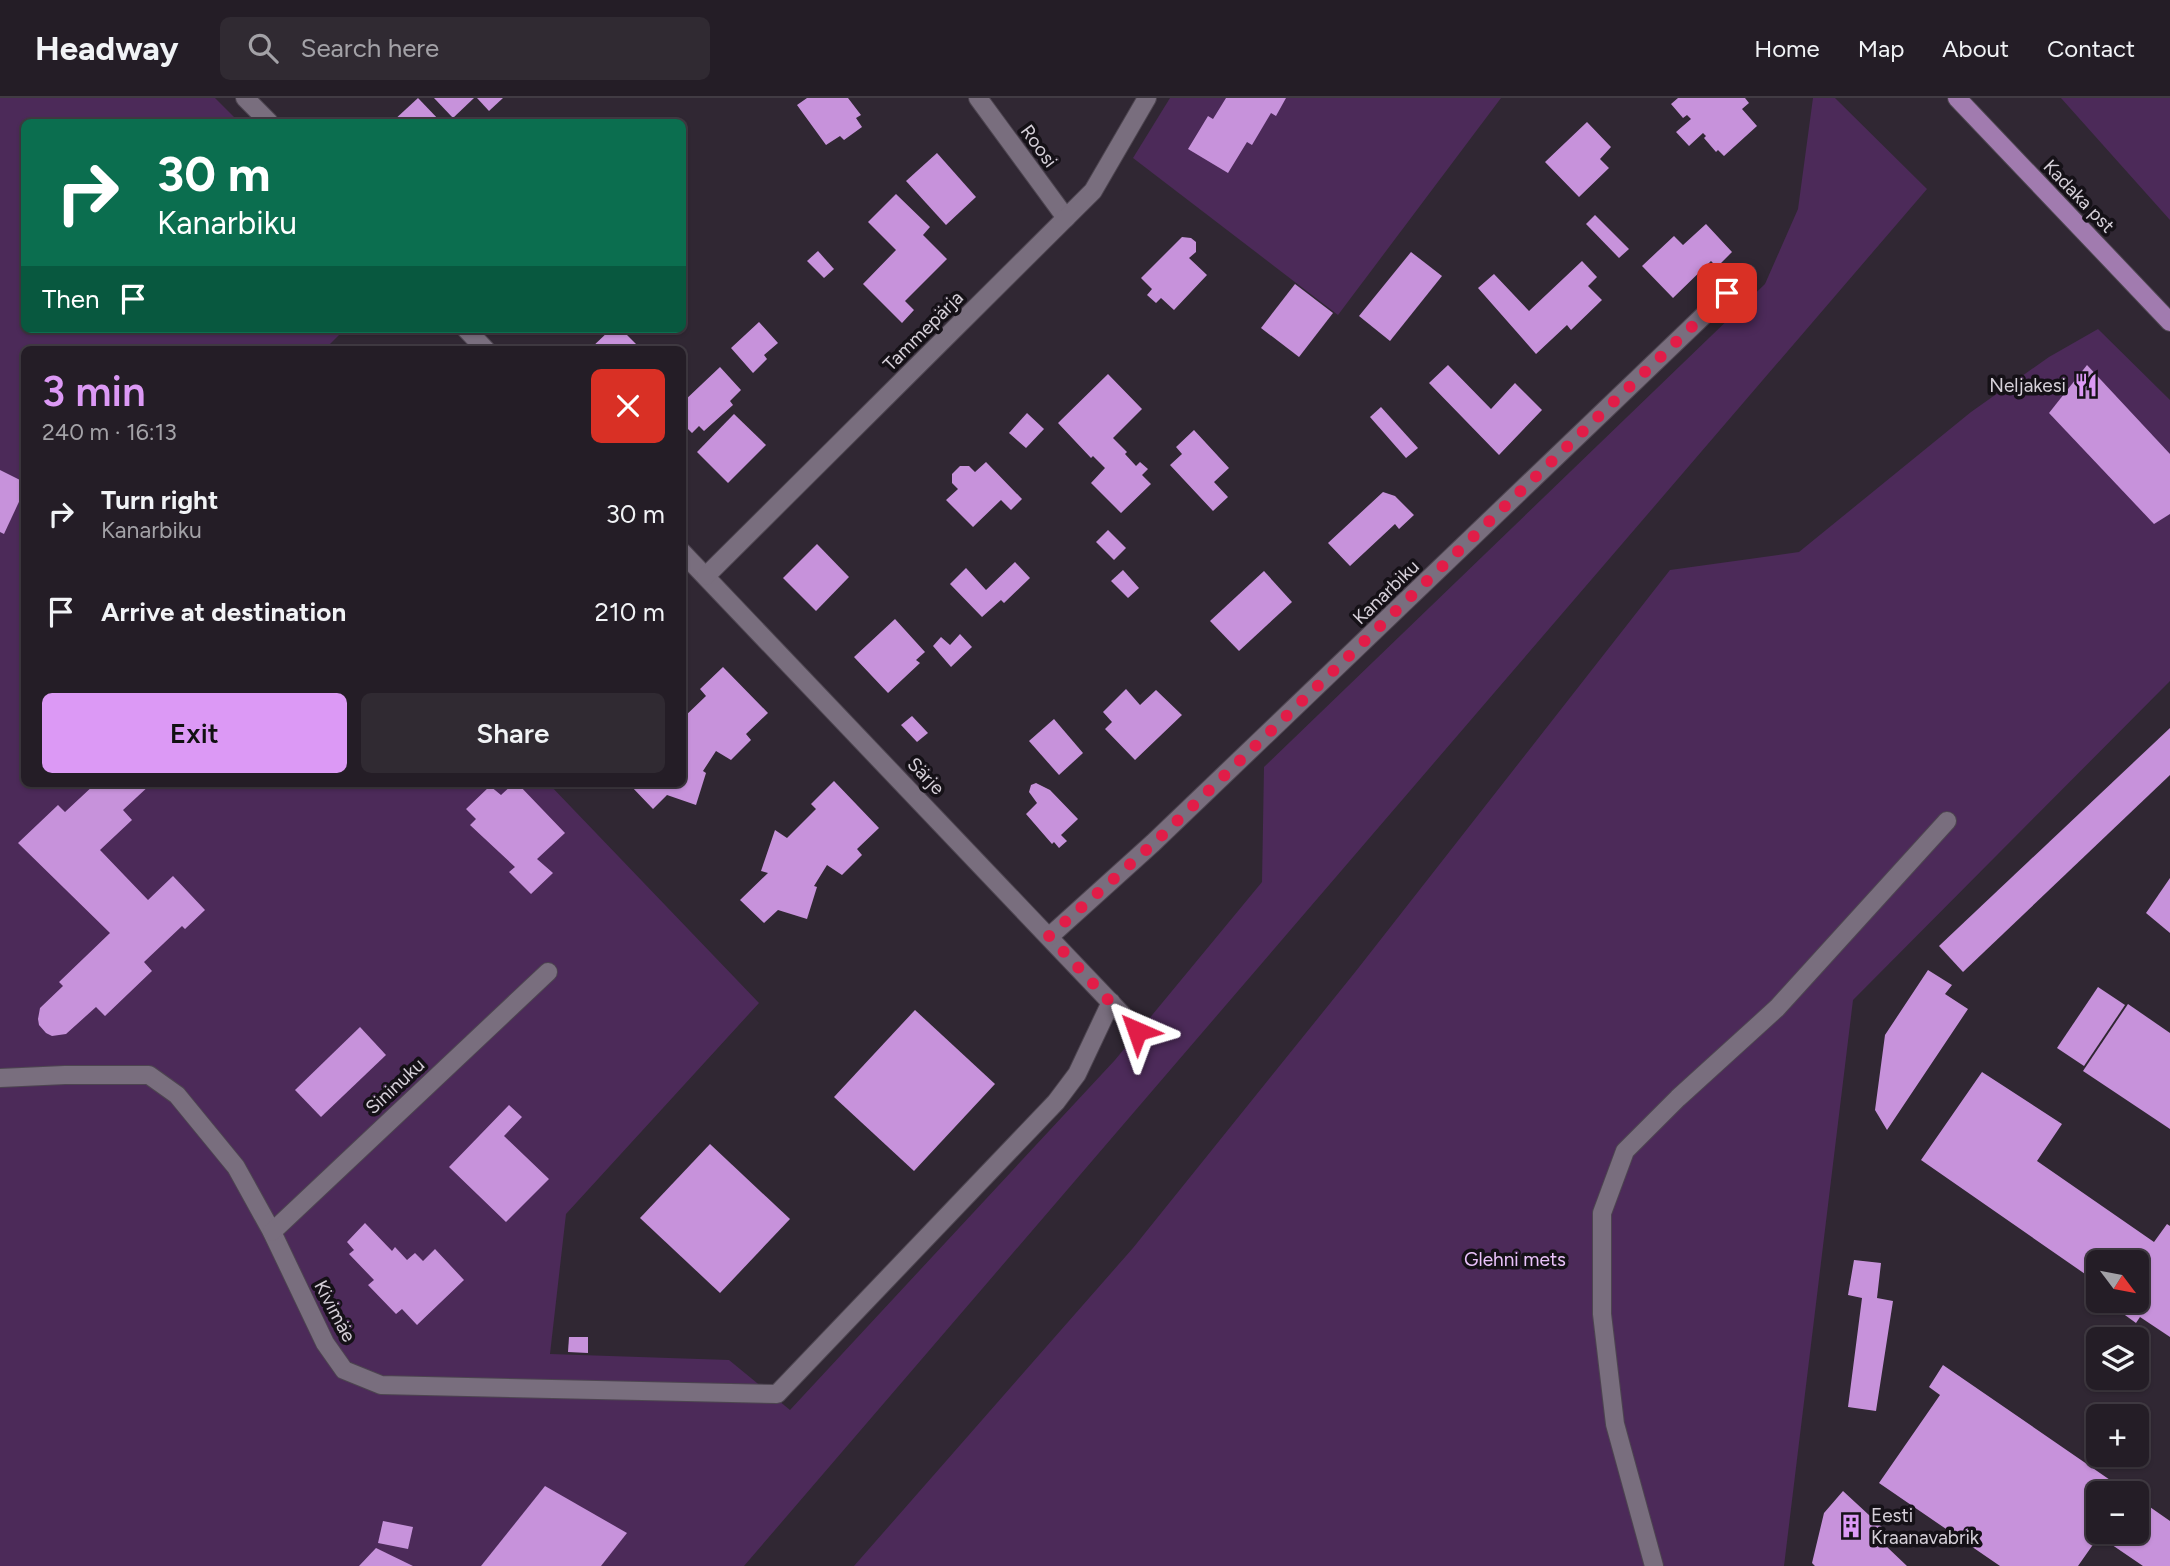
<!DOCTYPE html>
<html lang="en">
<head>
<meta charset="utf-8">
<style>
  body { margin:0; font-family:Figtree,sans-serif; background:#302a32; color:#f1f3f6; height:100vh; display:flex; flex-direction:column; font-size:26px; white-space:nowrap }
  * { box-sizing:border-box; margin:0 }
  p { font-size:23px; color:#a3a2a7 }
  .icon { flex:none; width:38px; height:38px; fill:none; stroke:currentColor; stroke-width:2; stroke-linecap:round; stroke-linejoin:round }
  .map { position:relative; flex:1; overflow:hidden }
  .panel { position:absolute; left:21px; top:248px; width:665px; height:441px; display:flex; flex-direction:column; background:#241d26; border-radius:10px; box-shadow:0 2px 5px #0004,0 0 0 2px #413b43 }
  .panel>* { flex:none }
  .banner { position:absolute; left:21px; top:21px; width:665px; height:214px; border-radius:10px; box-shadow:0 2px 5px #0004,0 0 0 2px #413b43; background:#0b6e4f; color:#fff; overflow:hidden }
  .needle { width:46px; rotate:122deg }
  .buttons { position:absolute; left:2086px; top:1152px; display:grid; gap:14px }
  .buttons a { display:grid; place-items:center; width:63px; height:63px; border-radius:10px; background:#241d26; box-shadow:0 2px 5px #0004,0 0 0 2px #413b43; font-size:35px }
  .pin { position:absolute; display:grid; place-items:center; width:60px; height:60px; color:#fff; margin:-30px; border-radius:14px; box-shadow:0 4px 10px #0006 }
  .me { position:absolute; width:77px; margin:-38px; rotate:317deg; stroke-linejoin:round; filter:drop-shadow(0 0 5px #0008) }
  .turn { display:flex; align-items:center; gap:24px; height:147px; padding:0 21px; font-size:32px }
  .turn .icon { width:91px; height:91px; stroke-width:2.5 }
  .turn b { display:block; font-size:49px; line-height:60px }
  .then { display:flex; align-items:center; height:66px; padding:0 21px; background:#0003; gap:14px; font-size:26px }
  .round { display:grid; place-items:center; flex:none; width:74px; height:74px; border-radius:10px; background:#302a32 }
  .head { display:flex; align-items:center; justify-content:space-between; height:119px; padding:0 21px }
  h1 { font-size:42px; font-weight:600; line-height:52px; color:#dc99f5 }
  .cta { display:flex; gap:14px; margin-top:auto; padding:14px 21px }
  .cta a { flex:1; height:80px; border-radius:10px; background:#dc99f5; color:#111; font-size:28px; font-weight:600; line-height:80px; text-align:center }
  .cta a+a { background:#302a32; color:#f1f3f6 }
  ul { padding:0; list-style:none }
  li { display:flex; align-items:center; gap:21px; height:98px; padding:0 21px }
  li div { flex:1 }
  li b { display:block; font-size:26px }
  li em { font-style:normal }
  header { display:flex; align-items:center; gap:42px; box-sizing:border-box; height:98px; padding:0 35px; background:#241d26; border-bottom:2px solid #413b43 }
  header strong { font-size:33px }
  nav { display:flex; gap:38px; margin-inline-start:auto; font-size:24px }
  .search { width:490px; height:63px; background:#302a32; display:flex; align-items:center; gap:18px; box-sizing:border-box; padding:0 24px; border-radius:10px; color:#a3a2a7; font-size:26px }
  .map>svg:first-child { display:block }
  .green { fill:#4c2a59 }
  .building { fill:#c792db }
  .lines { fill:none; stroke-linecap:round; stroke-linejoin:round }
  .minor-casing { stroke:#4d4550; stroke-width:20 }
  .major-casing { stroke:#4d4550; stroke-width:20 }
  .minor { stroke:#796e7e; stroke-width:18 }
  .major { stroke:#a17baf; stroke-width:18 }
  .route { stroke:#e11d48; stroke-width:12; stroke-dasharray:0 21.6 }
  .labels { text-anchor:middle; dominant-baseline:central; stroke-width:7; stroke-linejoin:round; paint-order:stroke }
  .street-label { font-size:19px; fill:#d6d0d9; stroke:#151117 }
  .poi-label { font-size:19px; fill:#d6d0d9; stroke:#151117; text-anchor:end }
  .park-label { font-size:19px; fill:#ebc3fb; stroke:#151117 }
</style>
</head>
<body>
<header>
<strong>Headway</strong>
<div class="search"><svg class="icon" aria-label="search" viewBox="0 0 24 24"><circle cx="10" cy="10" r="6"/><path d="M15 15l6 6"/></svg>Search here</div>
<nav><a>Home</a><a>Map</a><a>About</a><a>Contact</a></nav>
</header>
<div class="map">
<svg width="2170" height="1468" viewBox="0 0 2170 1468">
  <rect width="100%" height="100%" fill="#302733"/>
  <g class="green">
    <path d="M0,0h215l24,24h-215v207h321l-21,21h-300v434h525l210,219 -193,211 -16,140 179,6 61,50 325,-350 147,-178 2,-115 501,-483 33,-75 15,-111h22l92,91 -1183,1377h-744z"/>
    <path d="M1170,0h331l-163,217 -205,-157z"/>
    <path d="M2061,0h109v122z"/>
    <path d="M2098,231l72,71v281l-317,319 -69,566h-930l279,-318 223,-277 314,-401 129,-18 172,-140 78,-55z"/>
  </g>
  <g class="building">
    <path d="M418,0l23,24h-49z"/>
    <path d="M434,0h40l-21,20z"/>
    <path d="M477,0h26l-14,13z"/>
    <path d="M807,0h41l13,17 -5,3 6,9 -18,13 -4,-4 -14,9 -29,-40z"/>
    <path d="M1226,0h60l-10,18 -5,-3 -19,32 -5,-3 -19,31 -40,-24 20,-33 5,3z"/>
    <path d="M1678,0h67l4,5 -7,6 15,17 -33,30 -6,-6 -2,2 -12,-14 2,-2 -3,-3 -14,13 -13,-14 15,-13 -4,-4 -4,3 -12,-14z"/>
    <path d="M1587,24l24,25 -11,12 9,9 -30,29 -34,-35z"/>
    <path d="M937,55l39,44 -30,28 -40,-44z"/>
    <path d="M896,96l34,33 -7,8 24,24 -42,42 9,9 -12,13 -39,-39 33,-34 -28,-28z"/>
    <path d="M1595,117l34,34 -10,9 -33,-34z"/>
    <path d="M1706,126l26,28 -15,15 -6,-6 -38,37 -31,-32 32,-30 9,9z"/>
    <path d="M1182,139l9,1 5,4v10l-7,6 18,17 -33,35 -13,-12 -5,5 -9,-8 5,-6 -11,-11z"/>
    <path d="M818,153l16,18 -10,9 -17,-17z"/>
    <path d="M1411,154l31,24 -52,65 -31,-25z"/>
    <path d="M1582,163l15,16 -9,9 14,14 -31,30 -4,-5 -31,29 -58,-66 16,-14 35,37z"/>
    <path d="M1295,186l38,29 -34,44 -38,-29z"/>
    <path d="M759,224l19,21 -14,12 3,4 -14,14 -22,-25z"/>
    <path d="M611,231h10l21,21h-53z"/>
    <path d="M1448,267l43,44 24,-26 27,27 -43,45 -70,-72z"/>
    <path d="M2087,267l83,89v60l-16,10 -105,-111z"/>
    <path d="M720,269l21,23 -11,11 3,4 -29,26 -5,-5 -7,7 -10,-10v-8l5,-4 -5,-8z"/>
    <path d="M1108,276l34,35 -29,29 14,14 -2,2 11,12 4,-4 8,7 -6,6 9,9 -30,29 -30,-30 14,-15 -12,-12 -2,2 -33,-35z"/>
    <path d="M1381,309l37,41 -12,10 -36,-41z"/>
    <path d="M1027,315l17,16 -18,19 -17,-15z"/>
    <path d="M734,316l32,31 -38,38 -31,-31z"/>
    <path d="M1194,332l35,38 -15,14 14,15 -15,14 -43,-46 12,-11 -6,-7z"/>
    <path d="M986,364l36,37 -11,11 -10,-10 -28,27 -27,-27 12,-11 -6,-6v-9l8,-8h9l6,6z"/>
    <path d="M0,372l24,12v9l-20,43 -4,-2z"/>
    <path d="M1383,394l12,4 19,19 -15,14 -4,-5 -45,42 -22,-23z"/>
    <path d="M1108,432l18,18 -12,12 -18,-18z"/>
    <path d="M817,446l32,33 -33,34 -33,-33z"/>
    <path d="M1015,464l15,16 -26,25 -3,-3 -19,17 -32,-33 16,-16 20,22z"/>
    <path d="M1123,472l16,18 -11,10 -17,-17z"/>
    <path d="M1264,473l28,31 -53,49 -29,-30z"/>
    <path d="M895,521l30,33 -9,8 4,3 -32,30 -34,-36z"/>
    <path d="M960,536l12,13 -21,20 -18,-21 8,-9 9,8z"/>
    <path d="M723,569l45,46 -22,21 5,6 -20,20 -15,-9 -13,20 3,2 -10,32 -29,-10 -14,14 -23,-24 52,-1v-65l24,-23 -6,-7z"/>
    <path d="M1126,591l14,16 16,-15 26,25 -47,45 -30,-31 7,-7 -9,-10z"/>
    <path d="M912,618l16,17 -11,9 -16,-17z"/>
    <path d="M1054,621l29,34 -24,22 -30,-34z"/>
    <path d="M2170,630v47l-207,197 -24,-26z"/>
    <path d="M834,683l45,47 -22,21 5,6 -20,20 -15,-10 -13,21 3,1 -10,32 -29,-9 -14,13 -24,-23 28,-27 -7,-2 14,-41 12,8 29,-29 -5,-5z"/>
    <path d="M1036,685l14,7 28,29 -17,16 6,6 -8,7 -5,-6 -2,2 -26,-30 11,-11 -8,-11 2,-7z"/>
    <path d="M95,686h56l-28,26 9,10 -32,30 48,50 25,-24 32,34 -20,19 -3,-3 -38,36 8,9 -47,45 -9,-9 -30,27 -14,2 -6,-3 -7,-8 -1,-6 2,-11 23,-22 -4,-4 51,-49 -92,-90 40,-38 7,7z"/>
    <path d="M513,686h5l47,49 -28,26 16,14 -22,21 -22,-22 6,-5 -45,-42 6,-6 -10,-10 24,-23 11,9z"/>
    <path d="M2170,780v55l-24,-20z"/>
    <path d="M1928,872l24,15 -7,9 23,15 -81,121 -12,-20 10,-75z"/>
    <path d="M2098,889l27,18 -41,61 -27,-18z"/>
    <path d="M2128,906l42,29v96l-87,-58z"/>
    <path d="M915,912l80,74 -81,87 -80,-74z"/>
    <path d="M360,929l26,28 -65,62 -26,-27z"/>
    <path d="M1982,974l80,52 -25,37 117,81 13,-18 3,2v111l-30,-20 -4,6 -25,-18 3,-5h23v-38h-39v21l-177,-123z"/>
    <path d="M509,1007l13,12 -18,19 45,43 -43,43 -57,-55z"/>
    <path d="M710,1046l80,75 -70,74 -80,-75z"/>
    <path d="M365,1125l27,28 3,-4 12,13 8,-7 8,8 12,-12 29,31 -47,45 -15,-16 -6,5 -28,-29 6,-5 -25,-26 5,-4 -7,-8z"/>
    <path d="M1854,1162l27,3 -4,35 16,3 -17,110 -28,-4 14,-109 -14,-3z"/>
    <path d="M569,1239h19v16l-20,-1z"/>
    <path d="M1943,1267l186,128h-31v38h39v-33l33,23v45h-27l-44,-30 -21,30h-78l-121,-83 61,-88 -11,-8z"/>
    <path d="M545,1388l82,47 -26,33h-120z"/>
    <path d="M1843,1393l53,49 -9,7 20,19h-92l-3,-3 12,-50z"/>
    <path d="M383,1423l30,6 -5,22 -30,-6z"/>
    <path d="M376,1450l37,18h-54z"/>
  </g>
  <g class="lines">
    <g class="minor-casing">
      <g id="minor">
        <path d="M245,0l24,24"/>
        <path d="M978,0l88,120"/>
        <path d="M466,231l20,21"/>
        <path d="M682,454l455,478"/>
        <path d="M706,478l387,-385 54,-93"/>
        <path d="M1050,838l103,-93 594,-569"/>
        <path d="M0,980l65,-3h84l28,20 59,72 36,65 53,111 19,27 37,15 396,9 279,-292 21,-28 34,-72"/>
        <path d="M272,1134l276,-260"/>
        <path d="M1654,1468l-39,-142 -13,-110v-101l23,-62 53,-53 99,-90 170,-187"/>
      </g>
    </g>
    <g class="major-casing">
      <path id="major" d="M1957,0l213,224"/>
    </g>
    <use href="#minor" class="minor"/>
    <use href="#major" class="major"/>
  </g>
  <g class="lines">
    <path class="route" d="M1137,933l-88,-95 104,-92 574,-551"/>
  </g>
  <defs>
    <g id="restaurant-bare" transform="scale(1.89)"><path d="M-5-6h1v4h1v-4h1v4h1v-4h1v5L-1.5 .5V6h-2V.5L-5-1ZM5-6V6H3V1.5H1.5Q1.5-4 5-6Z" fill="#dc99f5" stroke="#151117" stroke-width="2.5" paint-order="stroke"/></g>
    <g id="building-bare" transform="scale(1.89)"><path d="M-4-6H4V6H1V3H-1V6H-4ZM-2.5-4.3h1.7v1.8h-1.7ZM.8-4.3h1.7v1.8H.8ZM-2.5-1h1.7V.8h-1.7ZM.8-1h1.7V.8H.8Z" fill="#dc99f5" stroke="#151117" stroke-width="2.5" paint-order="stroke"/></g>
  </defs>
  <g fill-rule="evenodd">
    <use href="#restaurant-bare" x="2086" y="287"/>
    <use href="#building-bare" x="1851" y="1428"/>
  </g>
  <g class="labels">
    <g class="street-label">
      <text transform="translate(1039 48) rotate(54)">Roosi</text>
      <text transform="translate(2079 98) rotate(46)">Kadaka pst</text>
      <text transform="translate(923 233) rotate(-45)">Tammepärja</text>
      <text transform="translate(1386 494) rotate(-44)">Kanarbiku</text>
      <text transform="translate(926 678) rotate(46)">Särje</text>
      <text transform="translate(395 988) rotate(-43)">Sininuku</text>
      <text transform="translate(335 1213) rotate(62)">Kivimäe</text>
    </g>
    <g class="poi-label">
      <text x="2066" y="287">Neljakesi</text>
      <text x="1871" y="1417" text-anchor="start">Eesti<tspan x="1871" dy="22">Kraanavabrik</tspan></text>
    </g>
    <g class="park-label">
      <text x="1515" y="1161">Glehni mets</text>
    </g>
  </g>
</svg>
<div class="buttons">
<a><svg class="needle" viewBox="-14 -14 28 28"><path d="M0-13l5 13h-10z" fill="#e53935"/><path d="M0 13l5-13h-10z" fill="#a3a2a7"/></svg></a>
<a><svg class="icon" aria-label="layers" viewBox="0 0 24 24"><path d="M12 4l9 5-9 5-9-5zM3 14l9 5 9-5"/></svg></a>
<a>+</a>
<a>−</a>
</div>
<div class="pin" style="left:1727px;top:195px;background:#d93025"><svg class="icon" aria-label="arrive" viewBox="0 0 24 24"><path d="M6 21V4h12l-3 4 3 4H6"/></svg></div>
<svg class="me" style="left:1137px;top:933px" viewBox="-20 -20 40 40"><path d="M0-17L14 15 0 8-14 15z" fill="#e11d48" stroke="#fff" stroke-width="4"/></svg>
<div class="banner">
<div class="turn"><svg class="icon" aria-label="right" viewBox="0 0 24 24"><path d="M7 20v-9h11M14 6l5 5-5 5"/></svg><div><b>30 m</b>Kanarbiku</div></div>
<div class="then">Then<svg class="icon" aria-label="arrive" viewBox="0 0 24 24"><path d="M6 21V4h12l-3 4 3 4H6"/></svg></div>
</div>
<section class="panel">
<div class="head"><div><h1>3 min</h1><p>240 m · 16:13</p></div><a class="round" style="background:#d93025;color:#fff"><svg class="icon" aria-label="close" viewBox="0 0 24 24"><path d="M6 6l12 12M18 6L6 18"/></svg></a></div>
<ul>
<li><svg class="icon" aria-label="right" viewBox="0 0 24 24"><path d="M7 20v-9h11M14 6l5 5-5 5"/></svg><div><b>Turn right</b><p>Kanarbiku</p></div><em>30 m</em></li>
<li><svg class="icon" aria-label="arrive" viewBox="0 0 24 24"><path d="M6 21V4h12l-3 4 3 4H6"/></svg><div><b>Arrive at destination</b></div><em>210 m</em></li>
</ul>
<div class="cta"><a>Exit</a><a>Share</a></div>
</section>
</div>
</body>
</html>
